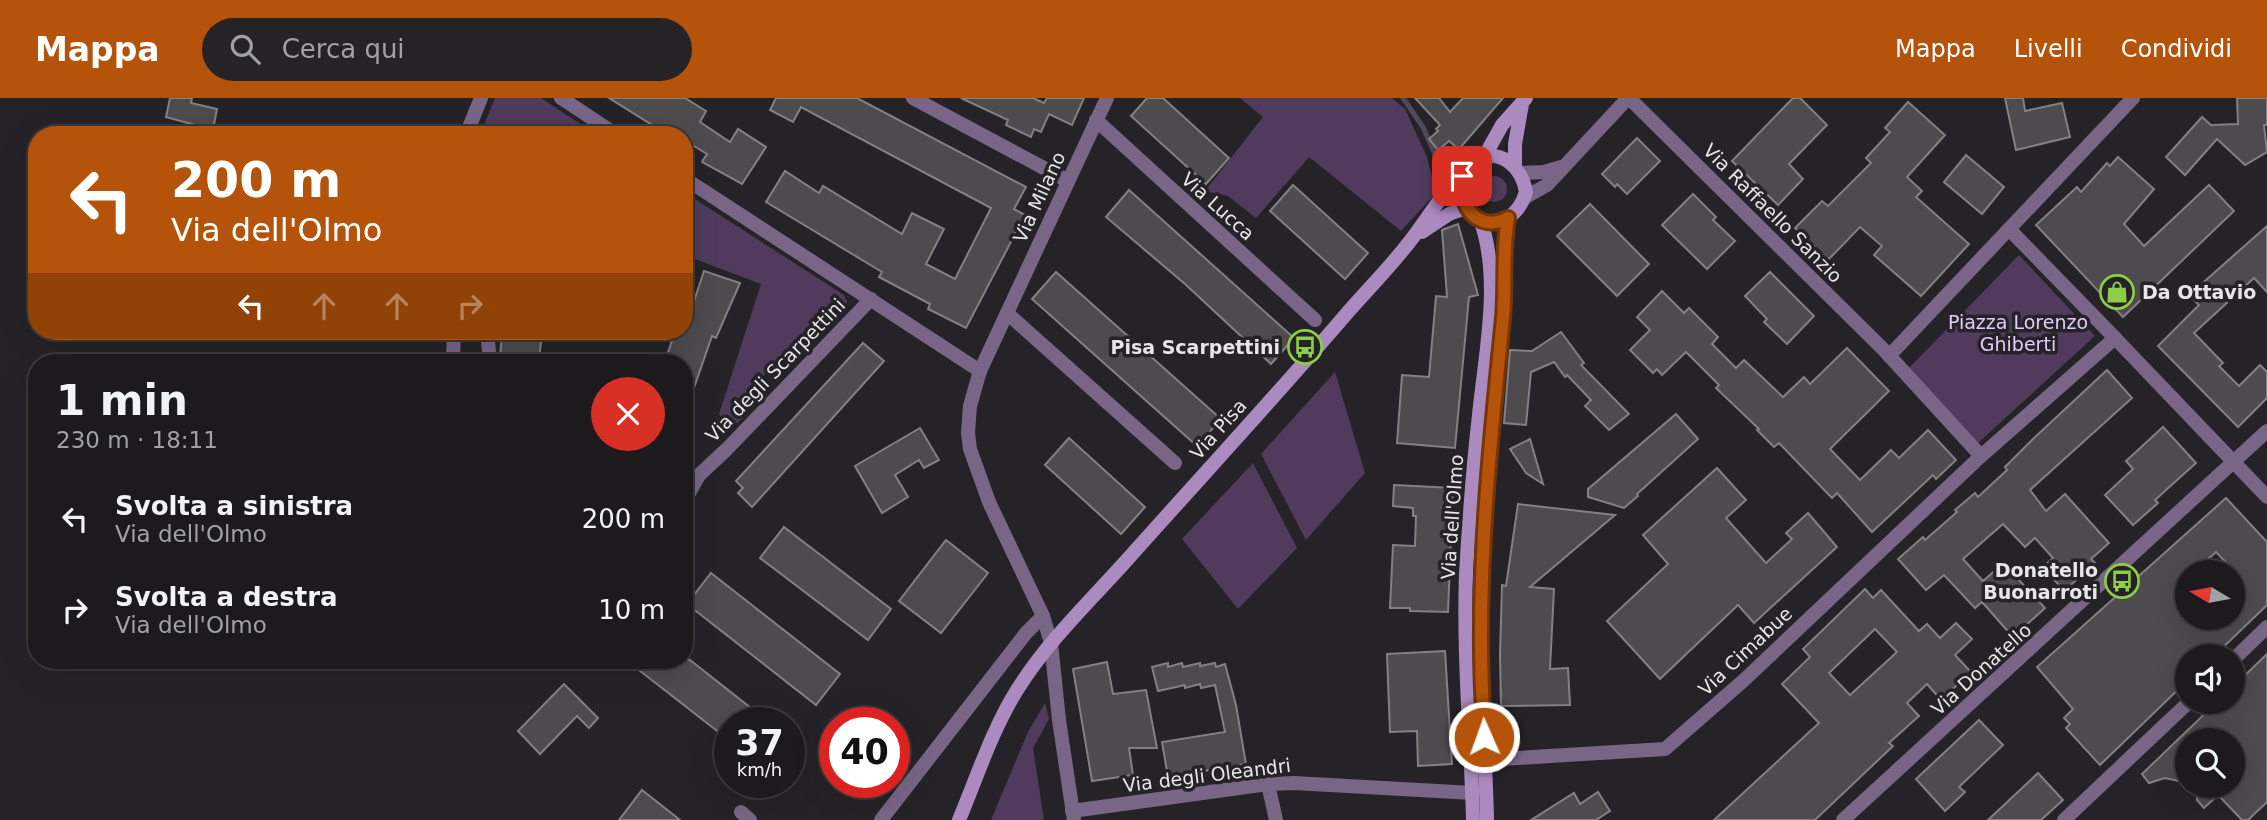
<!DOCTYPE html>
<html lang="it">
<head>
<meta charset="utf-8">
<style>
  body { margin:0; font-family:"DejaVu Sans",sans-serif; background:#252326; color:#f1f3f6; height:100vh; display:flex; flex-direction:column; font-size:26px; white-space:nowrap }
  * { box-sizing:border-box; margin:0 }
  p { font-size:23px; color:#a0a1a4 }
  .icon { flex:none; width:38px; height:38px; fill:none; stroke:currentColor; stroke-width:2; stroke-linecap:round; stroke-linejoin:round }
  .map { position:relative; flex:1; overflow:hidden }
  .details { position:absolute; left:28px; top:256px; width:665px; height:315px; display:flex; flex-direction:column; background:#1c1a1d; border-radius:28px; box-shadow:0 7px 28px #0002,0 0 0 2px #3a383b }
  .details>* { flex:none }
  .top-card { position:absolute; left:28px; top:28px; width:665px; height:214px; border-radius:28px; box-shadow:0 7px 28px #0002,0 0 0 2px #3a383b; background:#b45309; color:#fff; overflow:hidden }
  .needle { width:46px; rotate:280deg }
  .buttons { position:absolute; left:2175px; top:462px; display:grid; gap:14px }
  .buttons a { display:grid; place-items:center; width:70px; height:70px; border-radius:50%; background:#1c1a1d; box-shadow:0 7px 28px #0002,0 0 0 2px #3a383b; font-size:35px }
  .speed { position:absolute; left:714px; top:609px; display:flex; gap:14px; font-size:35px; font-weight:700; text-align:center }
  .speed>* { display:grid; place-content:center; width:91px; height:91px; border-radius:50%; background:#1c1a1d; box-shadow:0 7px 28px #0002,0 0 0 2px #3a383b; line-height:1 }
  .speed small { font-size:18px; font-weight:400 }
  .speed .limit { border:10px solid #d22; background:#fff; color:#111 }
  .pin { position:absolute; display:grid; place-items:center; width:60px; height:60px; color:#fff; margin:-30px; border-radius:14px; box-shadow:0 4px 10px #0006 }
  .me { position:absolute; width:77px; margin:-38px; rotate:358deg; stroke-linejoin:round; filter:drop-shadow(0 0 5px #0008) }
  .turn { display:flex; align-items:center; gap:24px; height:147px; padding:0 28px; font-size:32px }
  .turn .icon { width:91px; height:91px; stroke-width:2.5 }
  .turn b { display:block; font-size:49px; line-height:60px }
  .lanes { display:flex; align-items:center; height:66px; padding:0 28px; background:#0003; justify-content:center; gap:35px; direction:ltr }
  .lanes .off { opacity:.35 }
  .round { display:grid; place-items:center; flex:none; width:74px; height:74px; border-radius:37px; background:#252326 }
  .overview { display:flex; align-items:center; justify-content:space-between; height:119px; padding:0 28px }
  h1 { font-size:42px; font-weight:700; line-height:52px }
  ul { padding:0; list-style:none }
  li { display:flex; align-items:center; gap:21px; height:91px; padding:0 28px }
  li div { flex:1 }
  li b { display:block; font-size:26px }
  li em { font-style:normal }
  header { display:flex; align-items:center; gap:42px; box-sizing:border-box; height:98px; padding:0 35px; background:#b45309; color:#fff }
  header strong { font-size:33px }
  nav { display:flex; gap:38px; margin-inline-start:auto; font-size:24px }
  .search { width:490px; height:63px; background:#252326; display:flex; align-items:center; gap:18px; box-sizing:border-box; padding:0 24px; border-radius:38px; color:#a0a1a4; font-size:26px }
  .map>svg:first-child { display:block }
  .green { fill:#503b5d }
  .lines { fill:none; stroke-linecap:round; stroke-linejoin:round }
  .stream { stroke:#52465a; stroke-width:5 }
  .building { fill:#4d4b4e; stroke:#838084; stroke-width:2; fill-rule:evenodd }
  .street { stroke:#796687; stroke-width:14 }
  .secondary { stroke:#aa8abf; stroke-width:14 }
  .route-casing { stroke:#753606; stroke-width:18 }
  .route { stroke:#b45309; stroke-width:12 }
  .labels { text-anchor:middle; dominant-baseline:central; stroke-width:7; stroke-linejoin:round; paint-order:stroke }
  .street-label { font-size:19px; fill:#e6e5e7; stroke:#252327 }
  .poi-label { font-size:19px; font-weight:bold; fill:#e6e5e7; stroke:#252327; text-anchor:end }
  .park-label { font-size:19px; fill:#e6c8fb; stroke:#252327 }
</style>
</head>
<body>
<header>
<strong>Mappa</strong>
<div class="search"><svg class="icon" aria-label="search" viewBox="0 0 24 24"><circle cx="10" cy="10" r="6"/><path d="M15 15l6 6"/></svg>Cerca qui</div>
<nav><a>Mappa</a><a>Livelli</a><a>Condividi</a></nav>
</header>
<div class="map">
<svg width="2267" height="722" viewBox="0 0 2267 722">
  <rect width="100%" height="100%" fill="#252327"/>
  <g class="green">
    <path d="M495,0h46l56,37h-117z"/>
    <path d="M1240,0h152l13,11 22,48 9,36 -35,38 -92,-74 -53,61 -28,-22 -23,-5 58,-74z"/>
    <circle cx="1494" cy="91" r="13"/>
    <path d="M684,94l160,103 3,7 -2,6 -17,17 -17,-1 -69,75 4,17 -9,7 -14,-2 -4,-7 42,-130 -77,-29z"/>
    <path d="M2019,157l76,81 -117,107 -69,-75z"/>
    <path d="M1335,274l30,101 -59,67 -45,-86z"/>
    <path d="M1253,365l44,85 -59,61 -56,-70z"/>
    <path d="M1045,605l4,16 -16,29 11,72h-53l37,-88z"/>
  </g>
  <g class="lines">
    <path class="stream" d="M1403,0l20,29 20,46"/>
  </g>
  <g class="building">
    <path d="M170,0h22l-1,5 26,6 -4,21 -47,-13z"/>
    <path d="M609,0h76l21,13 -6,11 30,20 8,-13 28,18 -24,37 -40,-22 5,-8 -23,-14v-5h-8l-9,-6 -2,4z"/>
    <path d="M776,0h81l169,89 -12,22 11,6 -59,113 -38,-19 2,-5 -51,-27 3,-5 -116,-70 19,-31 34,22 4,-7 79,48 10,-21 32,16 -18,35 29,15 36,-71 -190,-101 -8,15 -23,-12z"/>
    <path d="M961,0h72l11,5 3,-5h37l-12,27 -23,-11 -8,18 -7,-3 -3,8 -25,-12 2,-5z"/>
    <path d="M1147,0h16l66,60 -23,26 -75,-68z"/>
    <path d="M1415,0h24l11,14 13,-14h40l-44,51 -10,-8 -11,9 -9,-11 9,-8 -2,-2 4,-4z"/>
    <path d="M1793,0h7l27,27 -38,39 14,15 -25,26 -46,-44z"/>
    <path d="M2005,0h18l2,13 37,-8 8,34 -54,13z"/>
    <path d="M2237,0h30v27h-3l3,27 -22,13 -28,-26 -32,36 -19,-18 36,-40 9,8 27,-1z"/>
    <path d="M1908,4l37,33 -38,42 15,14 -6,6 53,47 -48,52 -47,-41 8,-9 -22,-19 -32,33 -33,-32 27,-27 6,5 43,-43 -5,-5 24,-26 -5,-4z"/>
    <path d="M1637,40l23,23 -33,33 -10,-10 -2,3 -13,-13z"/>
    <path d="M1966,57l38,32 -22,27 -38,-32z"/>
    <path d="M2118,59l36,32 -30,35 20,22 65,-61 25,26 -111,106 -87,-92 41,-38 4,5 26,-29 3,3z"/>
    <path d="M1293,87l75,68 -23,26 -75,-68z"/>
    <path d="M1129,92l165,148 -23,26 -86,-80 -79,-67z"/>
    <path d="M1693,96l23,23 -3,3 22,21 -28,28 -45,-44z"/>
    <path d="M1590,106l59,60 -32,32 -60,-60z"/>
    <path d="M1458,126l20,71 -9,2 -14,151 -58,-5 5,-68 27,2 7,-81 11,1 -5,-67z"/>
    <path d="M2267,128v66l-13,-14 -60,55 29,30 -4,3 20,20 21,-21 7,7v26l-29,29 -80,-81 41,-41 -10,-10z"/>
    <path d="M704,173l36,12 -24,55 -4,-2 -25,72h-3v-46h-19l10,-31h9z"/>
    <path d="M1056,174l165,147 -24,27 -165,-147z"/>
    <path d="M1770,174l44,44 -27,28 -23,-22 3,-3 -22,-23z"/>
    <path d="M1662,193l22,22 5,-5 29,29 -6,7 24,24 8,-8 39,37 21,-20 6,7 37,-36 42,43 -59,58 30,31 31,-30 8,8 29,-28 28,30 -20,19 -3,-4 -61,57 -35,-39 -5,5 -53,-55 -5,4 -17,-17 2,-1 -43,-41 3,-3 -33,-33 -24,23 -5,-6 -4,4 -23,-23 20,-20 -13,-13z"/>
    <path d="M502,233h40l-3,31 -39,-4z"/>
    <path d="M1561,234l23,31 -3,2 48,49 -20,16 -24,-24 6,-6 -24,-25 -2,2 -11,-15 -23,10 -5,53 -22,-2 6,-73 22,1z"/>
    <path d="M863,245l21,18 -132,146 -14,-14 5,-5 -7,-7z"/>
    <path d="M2107,272l25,28 -102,92 16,21 19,-17 44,49 -18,16 4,4 -31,28 -21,-24 10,-9 -18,-20 -10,9 -22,-23 -40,35 20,22 17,-15h6l39,42 -32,29 -31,-35 -7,6 -31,-33 -18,15 -28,-31 25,-22 2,3 32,-28 -2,-2 20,-17 3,4 29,-27 -2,-3 28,-28z"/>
    <path d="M1676,316l22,25 -61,55 1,2 -14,12 -36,-11v-8z"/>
    <path d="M2163,329l33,36 -41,37 3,3 -25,22 -28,-30 28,-26 -7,-8z"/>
    <path d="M920,330l19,32 -15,8 -5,-8 -24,15 13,22 -26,16 -27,-47z"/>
    <path d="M1069,340l76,69 -24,27 -76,-69z"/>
    <path d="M1530,341l13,45 -17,-11 -16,-24z"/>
    <path d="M1717,370l29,32 -20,18 40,45 26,-24 -6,-6 22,-20 29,34 -83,76 -16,-18 -78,74 -53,-58 61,-57 -25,-29z"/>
    <path d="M1394,387l59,3 -5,124 -38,-1v-3h-20l3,-63 22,1 1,-30h-3v-8l-20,-2z"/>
    <path d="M2226,400l41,44v63l-53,51h-26v24l-88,85 -34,-37 4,-4 -6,-6 9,-9 -36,-42zM2216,454l17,18v48h-45v-46h6z"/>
    <path d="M1518,406l97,11 -85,72 24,2 -4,80 18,-1 2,37 -69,1 -1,-52 2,-69 4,1z"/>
    <path d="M784,429l107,82 -23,31 -108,-82z"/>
    <path d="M946,442l42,33 -47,60 -42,-32z"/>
    <path d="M711,475l129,101 -24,31 -129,-101z"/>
    <path d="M1865,491l8,9 8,-8 38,41 8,-7 13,14 16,-15 16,16 -17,16 16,17 -30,28 -14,-16 -20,19 12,13 -30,27 4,3 -78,74h-101l105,-97 -37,-39 28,-27 -7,-8zM1875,531l22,23 -47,43 -21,-22z"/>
    <path d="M1445,553l7,113 -34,2 -1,-35 -27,1 -3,-78z"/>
    <path d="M2267,556v148l-19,18h-6l-24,-25 -14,13 -7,-8v-5l10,-9h26v-46h-45v43l-23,-5 -16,5 -7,-9 75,-72h16v-15z"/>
    <path d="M626,562h64l80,63h-40v18z"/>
    <path d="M1107,564l6,32 33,-4 11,58h-28l4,27 -41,6 -19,-112z"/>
    <path d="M1168,565v4l14,-4 1,4 17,-4v3l15,-3 1,4 9,-3 11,41 10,59 -78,13 -6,-35 63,-10 -10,-47 -14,3 -1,-4 -15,4v-3l-27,6 -6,-24z"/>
    <path d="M564,586l34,34 -9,10 -12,-12 -37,38 -22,-23z"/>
    <path d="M1979,622l24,25 -44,42 6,5 -20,19 -29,-32z"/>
    <path d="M2038,675l25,27 -22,20h-53z"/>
    <path d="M642,692l38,30h-61z"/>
    <path d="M1598,694l12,19 -14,9h-65l43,-27 6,11z"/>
  </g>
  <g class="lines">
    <g class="street">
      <path d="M561,0l56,37"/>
      <path d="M913,0l155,83"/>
      <path d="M1629,0l255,252 97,106 134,-118 -106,-109 -120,127"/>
      <path d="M1096,22l219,200"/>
      <path d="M466,37l15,-37"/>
      <path d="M1521,75l23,-1 17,-5"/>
      <path d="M684,80l296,193 -10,35 -2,27 2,16 19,53 54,114 8,27 8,77 15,100"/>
      <path d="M1524,100l23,-13 81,-87"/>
      <path d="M2009,131l124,-131"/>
      <path d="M1007,215l168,150"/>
      <path d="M487,233l3,31"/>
      <path d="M2115,240l152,159"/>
      <path d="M453,264l1,-31"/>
      <path d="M980,273l127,-273"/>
      <path d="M684,404l15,-27 28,-26 144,-150"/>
      <path d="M2233,562l34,-33"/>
      <path d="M1485,662l180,-11 78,-68 238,-225"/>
      <path d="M1268,686l8,36"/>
      <path d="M1072,713l196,-27 26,-1 179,10"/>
      <path d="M741,714l9,8"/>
      <path d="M881,722l145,-187 17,-17"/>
      <path d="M1843,722l424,-389"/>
      <path d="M2064,722l125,-118"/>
    </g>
    <g class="secondary">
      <path d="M1483,61l19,-34 24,-27"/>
      <path d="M1515,67v-21l7,-40"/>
      <path d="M1422,134l27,-18 17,-6"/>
      <path d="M959,722c18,-43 33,-90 58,-130 30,-48 72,-88 109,-129 74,-83 150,-165 222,-249 22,-25 46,-49 66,-76 15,-20 40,-60 60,-74 25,-17 48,5 52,30 -15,49 -72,34 -64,-16"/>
      <path d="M1473,722c-2,-82 -10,-163 -7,-246 3,-53 7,-106 13,-159 6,-62 23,-136 1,-196"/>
      <path d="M1487,722c-1,-59 -7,-118 -6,-176 1,-110 11,-221 22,-330 4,-32 -1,-64 5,-96"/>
    </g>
  </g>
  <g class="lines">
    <g class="route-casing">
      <path id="route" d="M1462,78c-5,28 15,58 46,42 -6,33 -2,67 -5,100 -11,109 -23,219 -22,329 0,30 2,60 3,90"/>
    </g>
    <use href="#route" class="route"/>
  </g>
  <defs>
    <g id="shop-ring" transform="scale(1.75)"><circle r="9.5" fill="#252327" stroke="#8dce44" stroke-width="1.5"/><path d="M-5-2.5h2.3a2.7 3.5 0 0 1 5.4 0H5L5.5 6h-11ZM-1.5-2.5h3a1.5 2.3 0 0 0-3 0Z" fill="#8dce44"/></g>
    <g id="bus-ring" transform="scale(1.75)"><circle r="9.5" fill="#252327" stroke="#8dce44" stroke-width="1.5"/><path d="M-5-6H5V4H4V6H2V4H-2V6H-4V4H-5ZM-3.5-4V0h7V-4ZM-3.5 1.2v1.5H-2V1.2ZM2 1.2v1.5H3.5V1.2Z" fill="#8dce44"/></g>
  </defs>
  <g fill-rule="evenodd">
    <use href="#shop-ring" x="2117" y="194"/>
    <use href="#bus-ring" x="1305" y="249"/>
    <use href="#bus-ring" x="2122" y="483"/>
  </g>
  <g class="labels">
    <g class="street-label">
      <text transform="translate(1039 99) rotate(-65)">Via Milano</text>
      <text transform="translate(1218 108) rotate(42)">Via Lucca</text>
      <text transform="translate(1773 115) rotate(45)">Via Raffaello Sanzio</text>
      <text transform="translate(775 272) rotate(-46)">Via degli Scarpettini</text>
      <text transform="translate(1218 331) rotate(-48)">Via Pisa</text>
      <text transform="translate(1452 419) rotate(-86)">Via dell'Olmo</text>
      <text transform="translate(1745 553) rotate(-43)">Via Cimabue</text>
      <text transform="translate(1981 571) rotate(-42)">Via Donatello</text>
      <text transform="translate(1207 677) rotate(-7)">Via degli Oleandri</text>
    </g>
    <g class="poi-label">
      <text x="2142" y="194" text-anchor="start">Da Ottavio</text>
      <text x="1280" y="249">Pisa Scarpettini</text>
      <text x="2098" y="472">Donatello<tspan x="2098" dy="22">Buonarroti</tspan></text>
    </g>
    <g class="park-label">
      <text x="2018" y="224">Piazza Lorenzo<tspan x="2018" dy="22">Ghiberti</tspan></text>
    </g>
  </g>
</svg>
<div class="buttons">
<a><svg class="needle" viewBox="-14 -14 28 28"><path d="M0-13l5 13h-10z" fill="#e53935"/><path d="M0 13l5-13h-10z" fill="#a0a1a4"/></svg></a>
<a><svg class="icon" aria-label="sound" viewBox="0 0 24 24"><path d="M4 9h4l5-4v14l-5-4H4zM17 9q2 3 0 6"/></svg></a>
<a><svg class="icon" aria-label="search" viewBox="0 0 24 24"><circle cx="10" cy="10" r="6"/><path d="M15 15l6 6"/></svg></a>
</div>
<div class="speed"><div>37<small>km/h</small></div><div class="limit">40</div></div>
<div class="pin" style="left:1462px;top:78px;background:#d93025"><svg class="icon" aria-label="arrive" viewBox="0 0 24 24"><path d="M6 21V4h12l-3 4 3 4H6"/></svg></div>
<svg class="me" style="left:1484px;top:639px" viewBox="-20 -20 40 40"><circle r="17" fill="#b45309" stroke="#fff" stroke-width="3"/><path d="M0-11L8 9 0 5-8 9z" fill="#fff"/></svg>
<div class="top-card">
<div class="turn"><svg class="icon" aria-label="left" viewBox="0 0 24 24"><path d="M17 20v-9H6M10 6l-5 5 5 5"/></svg><div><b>200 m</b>Via dell'Olmo</div></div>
<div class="lanes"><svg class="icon" aria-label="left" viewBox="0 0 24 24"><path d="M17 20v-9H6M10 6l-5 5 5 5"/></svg><svg class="icon off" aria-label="ahead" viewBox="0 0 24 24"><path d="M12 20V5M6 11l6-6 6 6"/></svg><svg class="icon off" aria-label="ahead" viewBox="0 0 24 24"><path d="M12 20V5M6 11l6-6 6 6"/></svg><svg class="icon off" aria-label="right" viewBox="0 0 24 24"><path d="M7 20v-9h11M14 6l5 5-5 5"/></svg></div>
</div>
<section class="details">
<div class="overview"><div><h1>1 min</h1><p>230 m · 18:11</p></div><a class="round" style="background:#d93025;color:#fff"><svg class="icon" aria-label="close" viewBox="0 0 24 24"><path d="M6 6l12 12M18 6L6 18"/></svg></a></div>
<ul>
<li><svg class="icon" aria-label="left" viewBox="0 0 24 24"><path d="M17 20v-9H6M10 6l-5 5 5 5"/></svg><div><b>Svolta a sinistra</b><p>Via dell'Olmo</p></div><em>200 m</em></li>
<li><svg class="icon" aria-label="right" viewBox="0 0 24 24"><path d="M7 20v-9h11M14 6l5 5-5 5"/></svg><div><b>Svolta a destra</b><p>Via dell'Olmo</p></div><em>10 m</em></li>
</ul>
</section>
</div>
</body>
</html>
